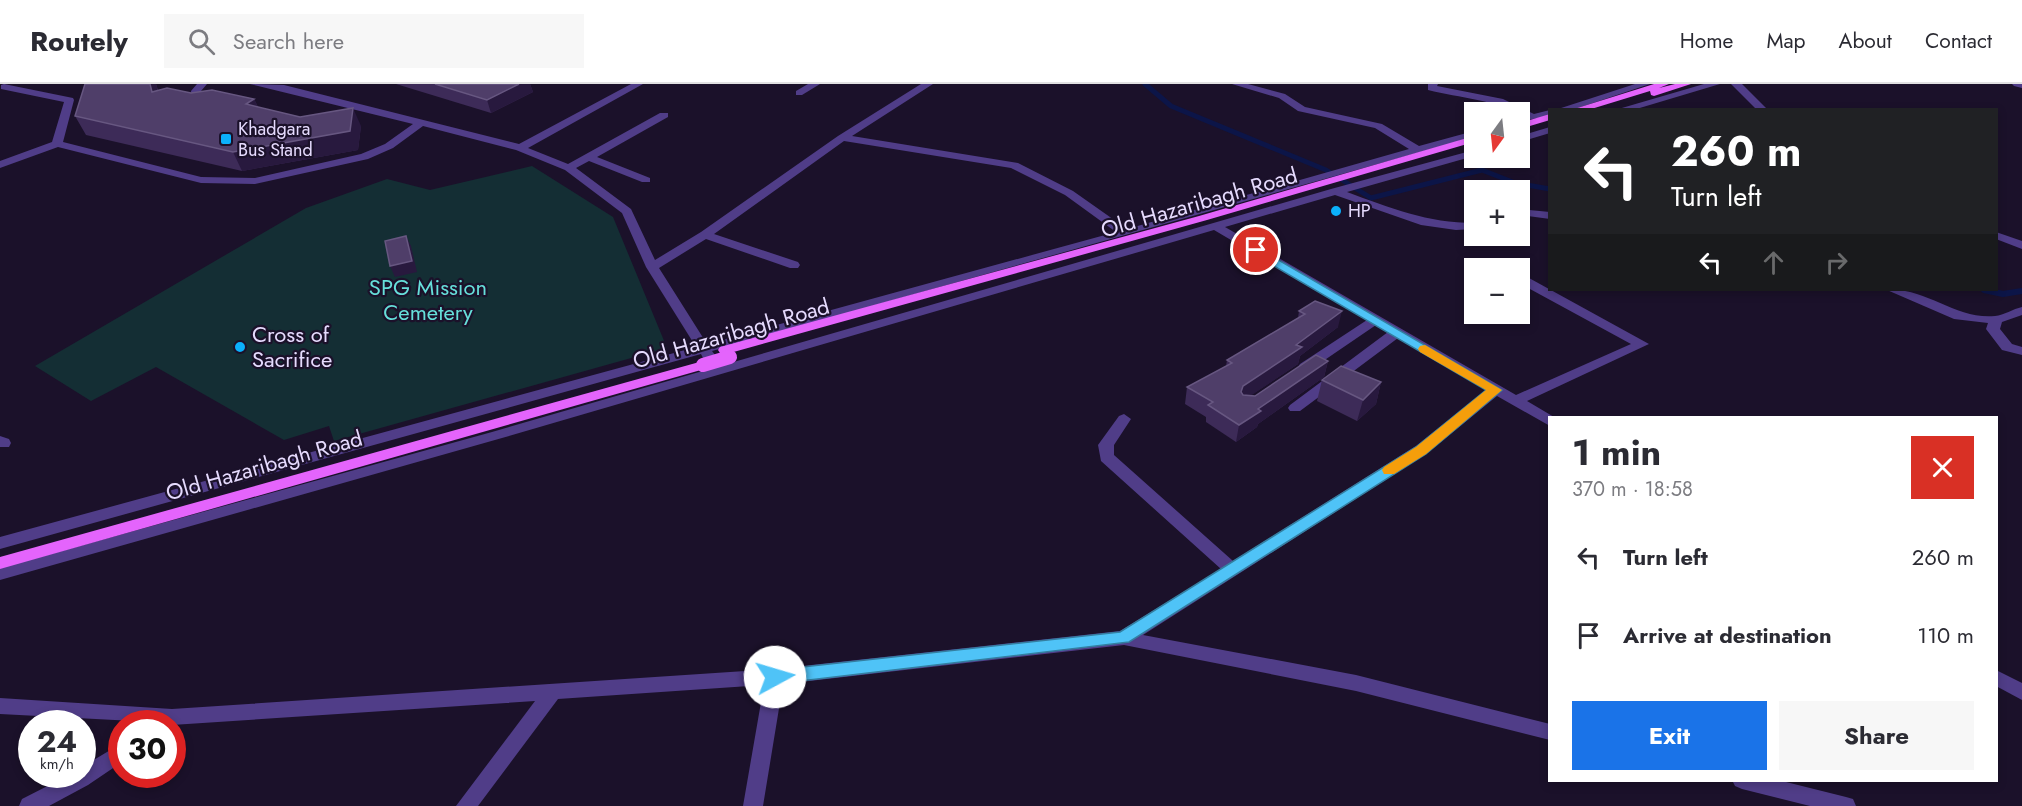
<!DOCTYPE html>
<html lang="en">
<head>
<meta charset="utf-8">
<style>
  body { margin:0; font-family:Jost,sans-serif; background:#f7f7f7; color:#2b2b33; height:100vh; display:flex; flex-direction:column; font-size:22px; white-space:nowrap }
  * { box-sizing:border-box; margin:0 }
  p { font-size:20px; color:#7c7c81 }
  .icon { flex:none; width:33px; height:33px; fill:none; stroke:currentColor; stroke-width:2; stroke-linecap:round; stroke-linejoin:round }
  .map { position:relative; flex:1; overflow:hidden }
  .details { position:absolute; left:1548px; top:332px; width:450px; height:366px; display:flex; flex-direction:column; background:#fff; border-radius:0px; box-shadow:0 3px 9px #0003 }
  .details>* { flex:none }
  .top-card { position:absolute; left:1548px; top:24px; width:450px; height:183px; border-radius:0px; box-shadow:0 3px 9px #0003; background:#202124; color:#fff; overflow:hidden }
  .needle { width:39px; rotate:195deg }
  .fabs { position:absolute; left:1464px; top:18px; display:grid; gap:12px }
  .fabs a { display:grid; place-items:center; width:66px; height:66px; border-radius:0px; background:#fff; box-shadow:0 3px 9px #0003; font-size:30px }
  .speed { position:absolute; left:18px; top:626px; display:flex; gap:12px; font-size:30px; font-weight:700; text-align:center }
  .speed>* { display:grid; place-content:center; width:78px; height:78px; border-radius:50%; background:#fff; box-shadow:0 3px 9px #0003; line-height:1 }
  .speed small { font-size:15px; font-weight:400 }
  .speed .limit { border:9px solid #d22; background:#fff; color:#111 }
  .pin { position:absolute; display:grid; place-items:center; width:51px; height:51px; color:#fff; margin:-26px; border:3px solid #fff; border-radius:50%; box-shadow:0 2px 6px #0007 }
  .me { position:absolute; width:66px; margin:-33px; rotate:84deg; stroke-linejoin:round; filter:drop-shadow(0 0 4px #0008) }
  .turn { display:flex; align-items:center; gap:21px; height:126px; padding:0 24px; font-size:27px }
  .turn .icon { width:78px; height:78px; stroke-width:2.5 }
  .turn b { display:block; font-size:42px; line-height:51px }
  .lanes { display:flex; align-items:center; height:57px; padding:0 24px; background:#0003; justify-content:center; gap:30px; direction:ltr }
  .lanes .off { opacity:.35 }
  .round { display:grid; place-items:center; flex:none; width:63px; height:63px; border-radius:0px; background:#f7f7f7 }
  .head { display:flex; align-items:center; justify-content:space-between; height:102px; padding:0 24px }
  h1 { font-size:36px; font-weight:700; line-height:45px }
  .button { display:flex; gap:12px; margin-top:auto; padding:12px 24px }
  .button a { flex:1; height:69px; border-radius:0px; background:#1a73e8; color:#fff; font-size:24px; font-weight:700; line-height:69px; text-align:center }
  .button a+a { background:#f7f7f7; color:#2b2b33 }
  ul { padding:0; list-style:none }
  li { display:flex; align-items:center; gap:18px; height:78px; padding:0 24px }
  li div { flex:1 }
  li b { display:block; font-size:22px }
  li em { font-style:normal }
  header { display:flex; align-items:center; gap:36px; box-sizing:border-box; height:84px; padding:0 30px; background:#fff; border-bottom:2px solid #e1e1e2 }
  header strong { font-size:28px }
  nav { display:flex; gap:33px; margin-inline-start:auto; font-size:21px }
  .search { width:420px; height:54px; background:#f7f7f7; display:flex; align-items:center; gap:15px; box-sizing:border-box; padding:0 21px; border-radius:0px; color:#7c7c81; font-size:22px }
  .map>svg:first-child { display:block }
  .green { fill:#142e34 }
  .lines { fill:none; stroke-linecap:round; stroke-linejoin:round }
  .stream-far1 { stroke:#0c1548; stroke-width:5 }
  .stream { stroke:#0c1548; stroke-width:6 }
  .minor { fill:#503d88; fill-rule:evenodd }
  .major { fill:#e464fc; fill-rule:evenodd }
  .major-bridge { stroke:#e464fc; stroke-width:14 }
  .wall { fill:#3d2b58 }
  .shaded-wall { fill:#28193e }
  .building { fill:#4f3e69; stroke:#675781; stroke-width:1.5 }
  .route { fill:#4fc3f7; stroke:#337fa1; stroke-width:1.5 }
  .slow { fill:#f59e0b }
  .poi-dot { fill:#0bb0fb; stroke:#1b112a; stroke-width:2 }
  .labels { text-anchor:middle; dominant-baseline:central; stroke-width:4.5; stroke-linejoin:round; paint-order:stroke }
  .far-poi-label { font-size:18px; fill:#e6dbfe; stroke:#1b112a; text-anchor:start }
  .street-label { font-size:22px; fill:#e6dbfe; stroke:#1b112a }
  .park-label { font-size:22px; fill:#66dfda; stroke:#1b112a }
  .poi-label { font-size:22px; fill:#e6dbfe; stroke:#1b112a; text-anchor:start }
</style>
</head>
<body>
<header>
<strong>Routely</strong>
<div class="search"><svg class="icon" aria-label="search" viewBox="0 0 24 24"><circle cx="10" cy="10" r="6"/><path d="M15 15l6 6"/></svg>Search here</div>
<nav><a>Home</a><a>Map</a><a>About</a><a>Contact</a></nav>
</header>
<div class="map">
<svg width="2022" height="722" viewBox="0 0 2022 722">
  <rect width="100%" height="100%" fill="#1b112a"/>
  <path class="green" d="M532,82l81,51 54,131 -333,93 -5,-15 -45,14 -128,-73 -65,34 -56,-35 271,-158 81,-29 43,11z"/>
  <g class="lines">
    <path class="stream-far1" d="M1145,0l26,22 155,64 45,28 111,-28 33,13 35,6"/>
    <path class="stream" d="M1984,206l19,4 19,-3"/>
    <g class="minor">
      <path d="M4,0l69,14 1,2 -11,42 138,35 54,1 106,-24 24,-10 28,-20 -163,-40 34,1 235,59 112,-60h12l-115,64 40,16 92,-51h8v4l-71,40 53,21v4h-8l-53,-21 -13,7 55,41 24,51 46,-28 137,-96 83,-52h12l-81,52 166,27 55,28 54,38 282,-80 -34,-21 -77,-17 -19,-13 -47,-14h16l37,10 20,13 77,17 37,22 55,-15v6l-762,214 3,4 -2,3h-10l-2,-4 -701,195v-12l696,-190 -50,-80 -24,-54 -57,-43 -49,-20 -93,-24 -30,22 -25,11 -113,25 -54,-1 -143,-36 -58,21v-7l52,-19 12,-40 -63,-13v-4zM844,57l167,27 54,27 51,37 -409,112 -48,-76 47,-29 84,29h8l2,-3 -2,-3 -84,-28z"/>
      <path d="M197,0h10l-6,7 1,8 -5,3 -5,-3 -1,-8z"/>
      <path d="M808,0h12l-18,11h-6v-4z"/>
      <path d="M1428,0h10l-1,2 66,13 31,15 16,-4v6l-29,5 -1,-2 3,-3c-27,-16 -63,-18 -95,-26z"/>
      <path d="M1635,0h15l-78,26h-17z"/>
      <path d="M1704,0h16l-87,26h-18z"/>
      <path d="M1731,0h11l26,26h-11z"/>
      <path d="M2012,0h10v4l-8,-2z"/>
      <path d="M1550,43v6l-30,9v-6z"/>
      <path d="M1474,66v6l-127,36c43,16 81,31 127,31v6l-18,1 -35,-5 -86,-30 -110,32 291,168 115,-51 -110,-60v-6h8l120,66 -122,57 27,16h-4v9l-53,-30 -71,58 -283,181 213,40 194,49v16l-194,-49 -232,-46 -341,39 -20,122h-20l21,-121 -206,14 -80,107h-22l79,-105 -363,24v-2l-172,-9v-16l172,11 603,-40 345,-38 101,-62 -120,-108 -3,-16 21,-29 5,-2 7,5 -17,26v10l119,106 183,-115 70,-56 -88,-52 -98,73h-10l-2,-3 2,-3 98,-73 -12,-7 -66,45h-10l-2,-3 2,-3 67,-44 -153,-90 -712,208 -502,142v-12l492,-136 839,-243z"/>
      <path d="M1520,125l30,3v7l-30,-4z"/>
      <path d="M1996,148l26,9v8l-26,-10z"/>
      <path d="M1887,206c37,-4 69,30 108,26 9,-1 18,-7 27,-9v8l-20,7 -2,7 12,15 10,3v8l-20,-5 -16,-21 2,-6 -34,-4z"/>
      <path d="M0,352l9,3 2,4 -2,4h-9z"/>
      <path d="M1996,586l26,13v17l-26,-14z"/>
      <path d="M122,659v19l-34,23 -39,21h-30l3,-7 49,-25h11v-7z"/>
      <path d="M1732,696h46l68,17 7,2 3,7h-46l-68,-17 -7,-3z"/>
    </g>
    <g class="major">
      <path d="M1654,0h15l-10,4 16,-4h16l-37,12 -3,-1 -1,-4 -62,19h-17z"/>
      <path d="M1550,30v6l-30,9v-6z"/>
      <path d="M1474,52v6l-267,78 -477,133h-10l-2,-3 2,-3 479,-131z"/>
      <path d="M703,277l5,1 2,3 -2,3 -708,201v-12z"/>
    </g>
    <path class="major-bridge" d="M703,281l27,-8"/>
  </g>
  <g class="wall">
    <path d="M85,0h71l2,6 96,9 4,8 42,10 61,9 -3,24 -116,21 -156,-36 -11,-19z"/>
    <path d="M396,0h134l3,8 -42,21z"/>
    <path d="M1299,227l39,16 -38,29 -2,8 -47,31 4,1 73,-35 -4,16 -66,47 -1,3 -21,15 -30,-20v-5l-21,-13 2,-17 39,-21 1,-6 71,-42z"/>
    <path d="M1322,296l59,2 -5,22 -19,17 -40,-20z"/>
  </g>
  <g class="shaded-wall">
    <path d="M150,0h6l1,3 4,23 -9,-18z"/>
    <path d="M519,0h11l3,8 -42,21 -4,-13z"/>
    <path d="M254,15l9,18 -17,-13z"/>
    <path d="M353,24l8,18 -3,24 -116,21 -9,-19z"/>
    <path d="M406,152l5,10 6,26 -22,5 -5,-11z"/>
    <path d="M1342,227l-4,16 -38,29 -2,8 -58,39 1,-11 2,-6 53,-41z"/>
    <path d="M1328,277l-4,16 -66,47 -1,3 -21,15 3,-17 19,-16z"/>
    <path d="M1381,298l-5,22 -19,17 6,-21z"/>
  </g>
  <g class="building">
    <path d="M85,0h65l2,8 15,-4 24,5 21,-3 42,9 -8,5 54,13 53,-9 -3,23 -117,21 -158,-36z"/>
    <path d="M435,0h84l-32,16z"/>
    <path d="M406,152l6,25 -22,5 -5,-25z"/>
    <path d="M1315,217l27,10 -46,34 6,2 -59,39 -2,6 2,3 12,1 61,-41 12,6 -70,48 3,2 -22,14 -31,-20 5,-3 -26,-15 45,-24 -5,-3 78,-46 -6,-3z"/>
    <path d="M1341,282l40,16 -18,18 -41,-20z"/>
  </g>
  <path class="route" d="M1256,163l246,143 -76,64 -297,188 -354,42 -6,-2 -2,-5 2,-5 6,-2 345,-38 296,-185 70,-57 -234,-137 -1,-3z"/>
  <path class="slow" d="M1425,261l77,45 -76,64 -32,20h-10l-2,-4 2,-3 32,-20 70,-57 -66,-38 -2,-3 2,-3z"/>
  <g class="poi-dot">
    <rect x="220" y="49" width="12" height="12" rx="3"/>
    <circle cx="1336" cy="127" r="6"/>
    <circle cx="240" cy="263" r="6"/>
  </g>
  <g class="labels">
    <g class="far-poi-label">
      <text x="238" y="45">Khadgara<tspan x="238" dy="21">Bus Stand</tspan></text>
      <text x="1348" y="127">HP</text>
    </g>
    <g class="street-label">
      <text transform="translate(1199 118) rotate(-16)">Old Hazaribagh Road</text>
      <text transform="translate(731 249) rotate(-16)">Old Hazaribagh Road</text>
      <text transform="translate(264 381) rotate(-16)">Old Hazaribagh Road</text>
    </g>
    <g class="park-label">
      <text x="428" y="203">SPG Mission<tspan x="428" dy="25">Cemetery</tspan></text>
    </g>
    <g class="poi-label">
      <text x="252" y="250">Cross of<tspan x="252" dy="25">Sacrifice</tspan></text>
    </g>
  </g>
</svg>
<div class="fabs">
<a><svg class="needle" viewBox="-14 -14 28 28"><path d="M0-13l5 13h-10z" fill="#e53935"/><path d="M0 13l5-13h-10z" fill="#7c7c81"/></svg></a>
<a>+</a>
<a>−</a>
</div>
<div class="speed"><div>24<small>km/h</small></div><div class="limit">30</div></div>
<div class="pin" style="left:1256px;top:166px;background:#d93025"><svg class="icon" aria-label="arrive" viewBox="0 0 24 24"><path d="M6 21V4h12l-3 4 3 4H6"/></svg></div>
<svg class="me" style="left:775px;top:593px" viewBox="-20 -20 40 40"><circle r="19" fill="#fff"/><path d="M0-13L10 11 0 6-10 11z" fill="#4fc3f7"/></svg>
<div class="top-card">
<div class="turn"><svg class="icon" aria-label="left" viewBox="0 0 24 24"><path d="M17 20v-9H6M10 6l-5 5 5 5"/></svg><div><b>260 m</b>Turn left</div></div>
<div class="lanes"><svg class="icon" aria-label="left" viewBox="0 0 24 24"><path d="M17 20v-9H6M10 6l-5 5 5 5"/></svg><svg class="icon off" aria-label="ahead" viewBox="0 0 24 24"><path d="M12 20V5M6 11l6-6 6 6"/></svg><svg class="icon off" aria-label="right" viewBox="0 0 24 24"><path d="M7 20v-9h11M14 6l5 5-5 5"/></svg></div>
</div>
<section class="details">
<div class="head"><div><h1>1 min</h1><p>370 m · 18:58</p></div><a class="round" style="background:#d93025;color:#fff"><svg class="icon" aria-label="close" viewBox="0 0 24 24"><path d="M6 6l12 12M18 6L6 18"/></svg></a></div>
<ul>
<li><svg class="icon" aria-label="left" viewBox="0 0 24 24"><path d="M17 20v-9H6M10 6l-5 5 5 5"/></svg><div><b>Turn left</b></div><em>260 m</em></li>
<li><svg class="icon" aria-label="arrive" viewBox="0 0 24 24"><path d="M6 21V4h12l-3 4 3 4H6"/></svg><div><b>Arrive at destination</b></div><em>110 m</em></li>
</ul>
<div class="button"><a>Exit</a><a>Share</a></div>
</section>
</div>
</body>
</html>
